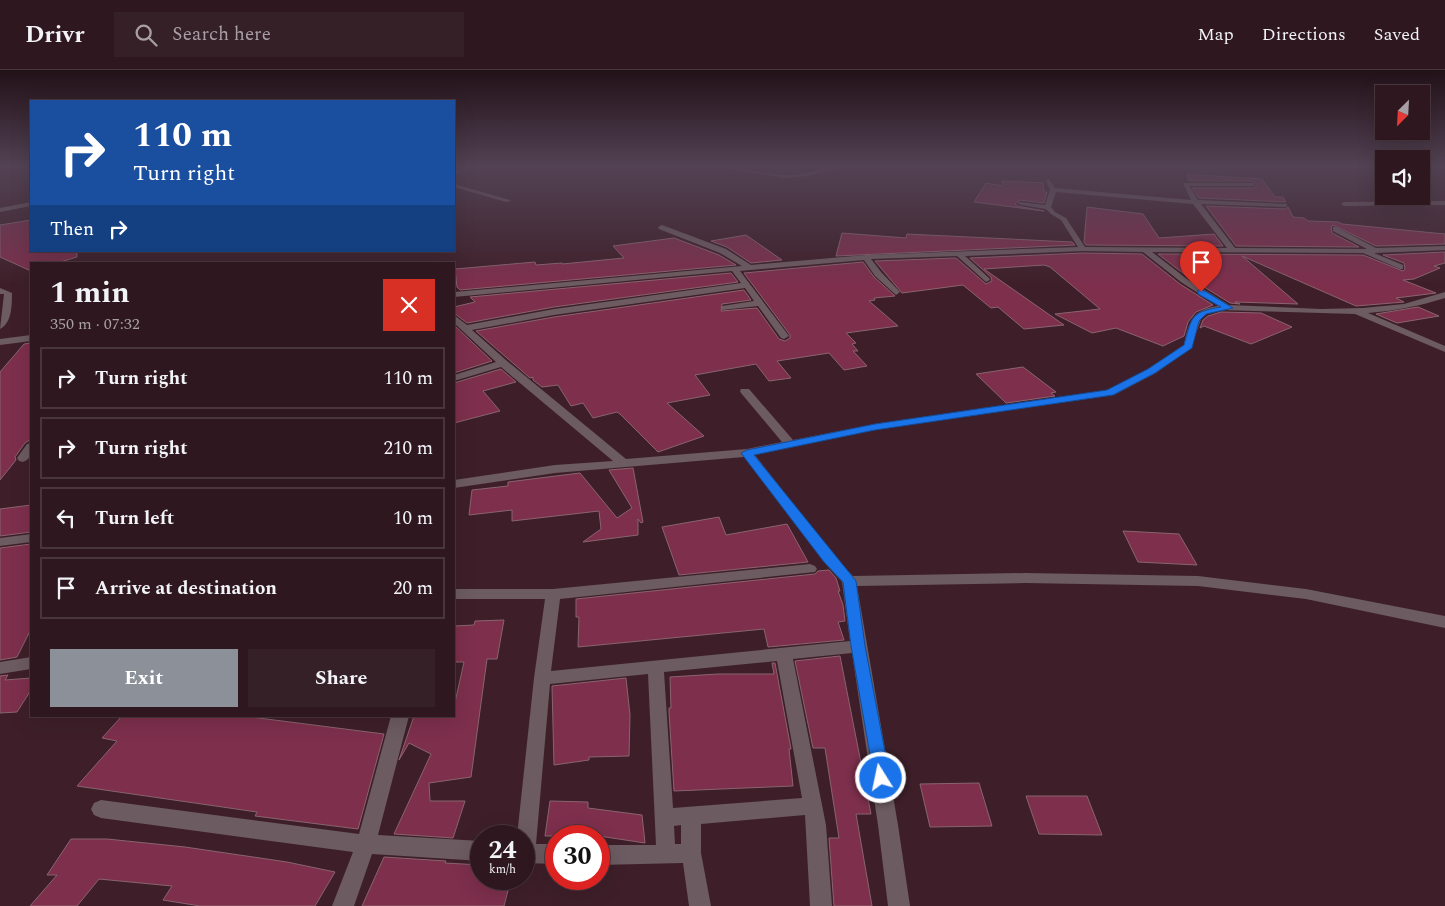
<!DOCTYPE html>
<html lang="en">
<head>
<meta charset="utf-8">
<style>
  body { margin:0; font-family:Spectral,serif; background:#362028; color:#f1f3f6; height:100vh; display:flex; flex-direction:column; font-size:19px; white-space:nowrap }
  * { box-sizing:border-box; margin:0 }
  p { font-size:16px; color:#a79fa4 }
  .icon { flex:none; width:28px; height:28px; fill:none; stroke:currentColor; stroke-width:2; stroke-linecap:round; stroke-linejoin:round }
  .map { position:relative; flex:1; overflow:hidden }
  .side { position:absolute; left:30px; top:192px; width:425px; height:455px; display:flex; flex-direction:column; background:#2e171f; border-radius:0px; box-shadow:0 5px 20px #0002,0 0 0 1px #49363d }
  .side>* { flex:none }
  .top-card { position:absolute; left:30px; top:30px; width:425px; height:152px; border-radius:0px; box-shadow:0 5px 20px #0002,0 0 0 1px #49363d; background:#1a4fa0; color:#fff; overflow:hidden }
  .needle { width:32px; rotate:204deg }
  .controls { position:absolute; left:1375px; top:15px; display:grid; gap:10px }
  .controls a { display:grid; place-items:center; width:55px; height:55px; border-radius:0px; background:#2e171f; box-shadow:0 5px 20px #0002,0 0 0 1px #49363d; font-size:25px }
  .speed { position:absolute; left:470px; top:755px; display:flex; gap:10px; font-size:25px; font-weight:700; text-align:center }
  .speed>* { display:grid; place-content:center; width:65px; height:65px; border-radius:50%; background:#2e171f; box-shadow:0 5px 20px #0002,0 0 0 1px #49363d; line-height:1 }
  .speed small { font-size:12px; font-weight:400 }
  .speed .limit { border:8px solid #d22; background:#fff; color:#111 }
  .pin { position:absolute; display:grid; place-items:center; width:42px; height:42px; color:#fff; margin:-51px -21px; border-radius:50% 50% 50% 0; rotate:-45deg; box-shadow:0 0 5px #0007 }
  .pin .icon { rotate:45deg }
  .me { position:absolute; width:55px; margin:-28px; rotate:350deg; stroke-linejoin:round; filter:drop-shadow(0 0 4px #0008) }
  .turn { display:flex; align-items:center; gap:18px; height:105px; padding:0 20px; font-size:22px }
  .turn .icon { width:65px; height:65px; stroke-width:2.5 }
  .turn b { display:block; font-size:35px; line-height:42px }
  .then { display:flex; align-items:center; height:48px; padding:0 20px; background:#0003; gap:10px; font-size:19px }
  .round { display:grid; place-items:center; flex:none; width:52px; height:52px; border-radius:0px; background:#362028 }
  .head { display:flex; align-items:center; justify-content:space-between; height:85px; padding:0 20px }
  h1 { font-size:30px; font-weight:700; line-height:38px }
  .action { display:flex; gap:10px; margin-top:auto; padding:10px 20px }
  .action a { flex:1; height:58px; border-radius:0px; background:#8c9099; color:#fff; font-size:20px; font-weight:700; line-height:58px; text-align:center }
  .action a+a { background:#362028; color:#f1f3f6 }
  ul { padding:0; list-style:none }
  li { display:flex; align-items:center; gap:15px; height:62px; margin:0 10px 8px; padding:0 10px; border:2px solid #49363d; border-radius:0px }
  li div { flex:1 }
  li b { display:block; font-size:19px }
  li em { font-style:normal }
  header { display:flex; align-items:center; gap:30px; box-sizing:border-box; height:70px; padding:0 25px; background:#2e171f; border-bottom:1px solid #49363d }
  header strong { font-size:24px }
  nav { display:flex; gap:28px; margin-inline-start:auto; font-size:18px }
  .search { width:350px; height:45px; background:#362028; display:flex; align-items:center; gap:12px; box-sizing:border-box; padding:0 18px; border-radius:0px; color:#a79fa4; font-size:19px }
  .map>svg:first-child { display:block }
  .building { fill:#7d2f4c; stroke:#89646f }
  .lines { fill:none; stroke-linecap:round; stroke-linejoin:round }
  .lane { fill:#6c5b60; fill-rule:evenodd }
  .street { fill:#6c5b60; fill-rule:evenodd }
  .route { fill:#1a73e8; stroke:#114b97 }
</style>
</head>
<body>
<header>
<strong>Drivr</strong>
<div class="search"><svg class="icon" aria-label="search" viewBox="0 0 24 24"><circle cx="10" cy="10" r="6"/><path d="M15 15l6 6"/></svg>Search here</div>
<nav><a>Map</a><a>Directions</a><a>Saved</a></nav>
</header>
<div class="map">
<svg width="1445" height="836" viewBox="0 0 1445 836">
  <rect width="100%" height="100%" fill="#3e1f29"/>
  <g class="building">
    <path d="M1186,104l76,5 13,18h8l3,5 -87,-4 -7,-10h62l3,-3 -5,-4h-63z"/>
    <path d="M1002,111l41,2 1,9h3l-3,11 -24,-3 -5,4 2,2 27,5 -70,-9 12,-19 17,3z"/>
    <path d="M1206,136l79,3 3,-2 5,10 11,1 4,3 30,1 4,2 103,10v10l-69,2 -43,-21 -2,2 1,6 27,14 -123,-1z"/>
    <path d="M1087,137l56,7 16,24 55,-4 9,12 -137,-1 -2,-3z"/>
    <path d="M31,150v31h46v6l-23,7h-23v7l-31,-14v-32z"/>
    <path d="M842,163l64,5 1,-4 165,8 3,3 -239,11z"/>
    <path d="M746,165l36,25 -31,3 -24,-16 -16,-6z"/>
    <path d="M674,168l45,17 17,10 -276,25 -3,-3 -2,-18 80,-7 1,3 26,-2v1l62,-6 -11,-12z"/>
    <path d="M1445,182v11l-11,3 6,2 -26,11 -11,1 33,13 -40,5 8,4 -48,4 -114,-50 56,48 -63,-2 5,2 -10,-1 -42,-26 -30,-23 205,1 40,16 2,-2 -1,-6 -21,-8z"/>
    <path d="M1083,183l59,1 38,30 33,21 -17,7 -8,10 -4,14 -21,10 -47,-18 -24,5 -37,-19 45,-5 -50,-42 -6,-2 -60,4 80,56 -40,4 -26,-22 -7,1 -28,-23 -61,8 -27,-32 81,-3 30,26 6,-3 -1,-4 -21,-19z"/>
    <path d="M863,192l11,15 21,19 -21,2 1,2 -6,1 29,25 -52,7 10,10 -4,1 6,7h-5l14,15 -23,4 -15,-17 -52,8 14,17 -22,3 -13,-17 -61,11 15,20 -43,8 37,33 -46,16 -38,-38 -3,-2 -24,6 -10,-15 -12,3 -13,-21 -16,2 -9,-7v-3l-3,1 -54,-47 78,-14 190,-27 7,10 -29,4 -1,7 36,-3 22,31 6,2 5,-3v-3l-46,-62z"/>
    <path d="M731,203l7,9 -184,25 -87,16 -13,-10v-6l21,-5 -5,-5z"/>
    <path d="M1418,237l21,9 -42,7 -21,-9z"/>
    <path d="M1221,242l40,1 31,14 -41,17 -47,-18 -4,2 3,-8 5,-4z"/>
    <path d="M454,255l38,36 -38,12z"/>
    <path d="M31,273v96l-6,4 -10,14 1,3 -16,20v-108l24,-28z"/>
    <path d="M1023,297l33,25 -5,1 4,3 -49,7 -30,-29z"/>
    <path d="M501,299l15,13 -33,9 17,20 -46,12v-40z"/>
    <path d="M633,398l10,54 -2,1 -3,-4v16l-55,7 18,-13 -2,-18 -87,10v-11l-43,5 3,-25 36,-4v-4l72,-9 37,45 15,-10 -23,-38z"/>
    <path d="M31,435v27l-31,4v-27z"/>
    <path d="M719,447l7,18 61,-11 21,38 -129,13 -17,-48z"/>
    <path d="M1123,461l56,3 18,31 -59,-3z"/>
    <path d="M31,474v85l-14,28 -17,3v-112z"/>
    <path d="M829,500l7,8 4,13h-2l5,14 2,16 -7,1 6,18 -76,7 -4,-18 -186,18 1,-30h-3v-18l239,-25 3,-3z"/>
    <path d="M504,550l-7,39h-10l-16,118 -42,6 1,18h35l-12,37 -59,-4 37,-80 -22,-11 -10,17 15,-44h40v-9l10,-45h-10v-36l20,-1 1,-4z"/>
    <path d="M840,586l31,158h-15l16,92h-38l-5,-68h10l-14,-90h-12l-18,-87z"/>
    <path d="M772,593h3l16,86h-2l4,37 -119,5 -5,-79v-4h2l-1,-31 48,-3h56z"/>
    <path d="M8,605l-3,5 26,-2v12l-14,22 -17,1v-37z"/>
    <path d="M626,608l4,37 -1,41 -40,1v3l-35,5 -2,-79z"/>
    <path d="M122,646h121l141,18 -26,95 -103,-13 2,-4 -180,-26 40,-45 -15,-3z"/>
    <path d="M979,713l13,43 -62,1 -10,-43z"/>
    <path d="M1026,726h61l15,39 -63,-1z"/>
    <path d="M550,731l38,1v6l54,7 3,28 -46,-7h-54z"/>
    <path d="M71,769h36l78,8 102,15 48,10 -20,34h-115l-37,-6 9,-14 -73,-7 -22,27h-47l27,-31h-10z"/>
    <path d="M384,787l62,4 -1,2 36,2v14h30l-7,27h-142z"/>
  </g>
  <g class="lines">
    <g class="lane">
      <path d="M467,97h7l-20,7v-2z"/>
      <path d="M720,97c22,0 44,8 67,8 18,1 36,-8 54,-8l-33,9 -22,2z"/>
      <path d="M454,114l56,16 1,1 -5,1 -52,-15z"/>
      <path d="M31,132v4l-31,6v-4z"/>
    </g>
    <g class="street">
      <path d="M1049,109l6,9 136,12 -8,-17h69l3,2 -1,1h-65l9,14 89,4v2l-2,1 -84,-3 34,44 132,1 -34,-18v-4h3l40,21 69,-2v4l-71,3 29,12v4h-3l-37,-16 -211,-1 35,27 42,26 92,4 42,-1 41,-4 41,-12v6c-25,8 -51,13 -77,15l77,33v6l-90,-38 -134,-4 -14,4 -6,5 -10,29 -35,25 -42,22 -239,35 -120,25 79,101 19,20 172,-3 173,3 108,13 139,27v12l-139,-29 -108,-13 -173,-3 -168,3 41,239 12,81h-22l-10,-81 -26,-172 -59,6 33,166 6,81h-22l-5,-91 -104,9v29l10,53h-22l-6,-43 -84,2v-20h57l-8,-171 -98,10 -14,160h20v20l-32,-1v-27h-7l17,-158 11,-79h-91v-10h99l257,-25 5,2 2,3 -2,3 -255,27 -9,72 299,-30 -8,-59 -18,-20 -80,-105 -189,16 -101,15v-8l101,-15 58,-4 -112,-94 -47,14v-6l42,-13 -42,-39v-8l13,10 87,-16 187,-26 -9,-12 -278,26v-5l288,-26 -22,-13 -61,-24 -1,-2 4,-2 64,24 25,16 115,-10 212,-8 -17,-27 -10,-6 -5,-5 -29,-5 3,-2 25,3 5,-15 -4,-9zM1056,122l137,12 34,44 -142,-1 -19,-29 -11,-6 -4,-5zM1083,181l60,1 38,30 37,24c-26,4 -29,15 -34,39l-36,24 -41,21 -232,34 -82,16 -44,-51h-8l-1,2 1,2 41,49 -35,7 -121,10 -119,-98 -35,-31 82,-15 191,-27 9,13 -32,5v4l36,-4 23,32 3,1 5,-3 -49,-65 124,-11 11,16 21,19 4,-3 -19,-20 -10,-13 86,-3 29,26 4,-2 -1,-2 -24,-22zM777,591l25,137 -129,10 -9,-136zM681,755v19h-6l-1,-18z"/>
      <path d="M1445,131v4l-101,1 -3,-2 3,-2z"/>
      <path d="M0,218l12,5c0,12 0,30 -12,36l4,-35h-4z"/>
      <path d="M31,265v6l-31,4v-6z"/>
      <path d="M31,373c1,7 1,16 -8,19l-4,-1 -2,-3 10,-14z"/>
      <path d="M31,464v8l-31,4v-8z"/>
      <path d="M31,587v12l-31,5v-12z"/>
      <path d="M391,646h18l-31,119 103,6v20l-109,-7 -18,52h-22l21,-54 -252,-34 -7,-3 -3,-6 3,-6 7,-3 258,34z"/>
    </g>
  </g>
  <linearGradient id="sky" x2="0" y2="1"><stop stop-color="#221117"/><stop offset="0.45" stop-color="#524254"/><stop offset="1" stop-color="#524254" stop-opacity="0"/></linearGradient>
  <rect width="1445" height="214" fill="url(#sky)"/>
  <path class="route" d="M1198,220h5l30,18 -27,6 -7,7 -7,27 -37,25 -42,22 -238,35 -121,25 102,126 9,65 25,132 -3,5 -6,3 -6,-3 -24,-137 -8,-64 -19,-20 -83,-109 6,-3 128,-26 232,-34 41,-21 36,-24c8,-29 7,-33 37,-38l-23,-13z"/>
</svg>
<div class="controls">
<a><svg class="needle" viewBox="-14 -14 28 28"><path d="M0-13l5 13h-10z" fill="#e53935"/><path d="M0 13l5-13h-10z" fill="#a79fa4"/></svg></a>
<a><svg class="icon" aria-label="sound" viewBox="0 0 24 24"><path d="M4 9h4l5-4v14l-5-4H4zM17 9q2 3 0 6"/></svg></a>
</div>
<div class="speed"><div>24<small>km/h</small></div><div class="limit">30</div></div>
<div class="pin" style="left:1201px;top:222px;background:#d93025"><svg class="icon" aria-label="arrive" viewBox="0 0 24 24"><path d="M6 21V4h12l-3 4 3 4H6"/></svg></div>
<svg class="me" style="left:881px;top:708px" viewBox="-20 -20 40 40"><circle r="17" fill="#1a73e8" stroke="#fff" stroke-width="3"/><path d="M0-11L8 9 0 5-8 9z" fill="#fff"/></svg>
<div class="top-card">
<div class="turn"><svg class="icon" aria-label="right" viewBox="0 0 24 24"><path d="M7 20v-9h11M14 6l5 5-5 5"/></svg><div><b>110 m</b>Turn right</div></div>
<div class="then">Then<svg class="icon" aria-label="right" viewBox="0 0 24 24"><path d="M7 20v-9h11M14 6l5 5-5 5"/></svg></div>
</div>
<section class="side">
<div class="head"><div><h1>1 min</h1><p>350 m · 07:32</p></div><a class="round" style="background:#d93025;color:#fff"><svg class="icon" aria-label="close" viewBox="0 0 24 24"><path d="M6 6l12 12M18 6L6 18"/></svg></a></div>
<ul>
<li><svg class="icon" aria-label="right" viewBox="0 0 24 24"><path d="M7 20v-9h11M14 6l5 5-5 5"/></svg><div><b>Turn right</b></div><em>110 m</em></li>
<li><svg class="icon" aria-label="right" viewBox="0 0 24 24"><path d="M7 20v-9h11M14 6l5 5-5 5"/></svg><div><b>Turn right</b></div><em>210 m</em></li>
<li><svg class="icon" aria-label="left" viewBox="0 0 24 24"><path d="M17 20v-9H6M10 6l-5 5 5 5"/></svg><div><b>Turn left</b></div><em>10 m</em></li>
<li><svg class="icon" aria-label="arrive" viewBox="0 0 24 24"><path d="M6 21V4h12l-3 4 3 4H6"/></svg><div><b>Arrive at destination</b></div><em>20 m</em></li>
</ul>
<div class="action"><a>Exit</a><a>Share</a></div>
</section>
</div>
</body>
</html>
